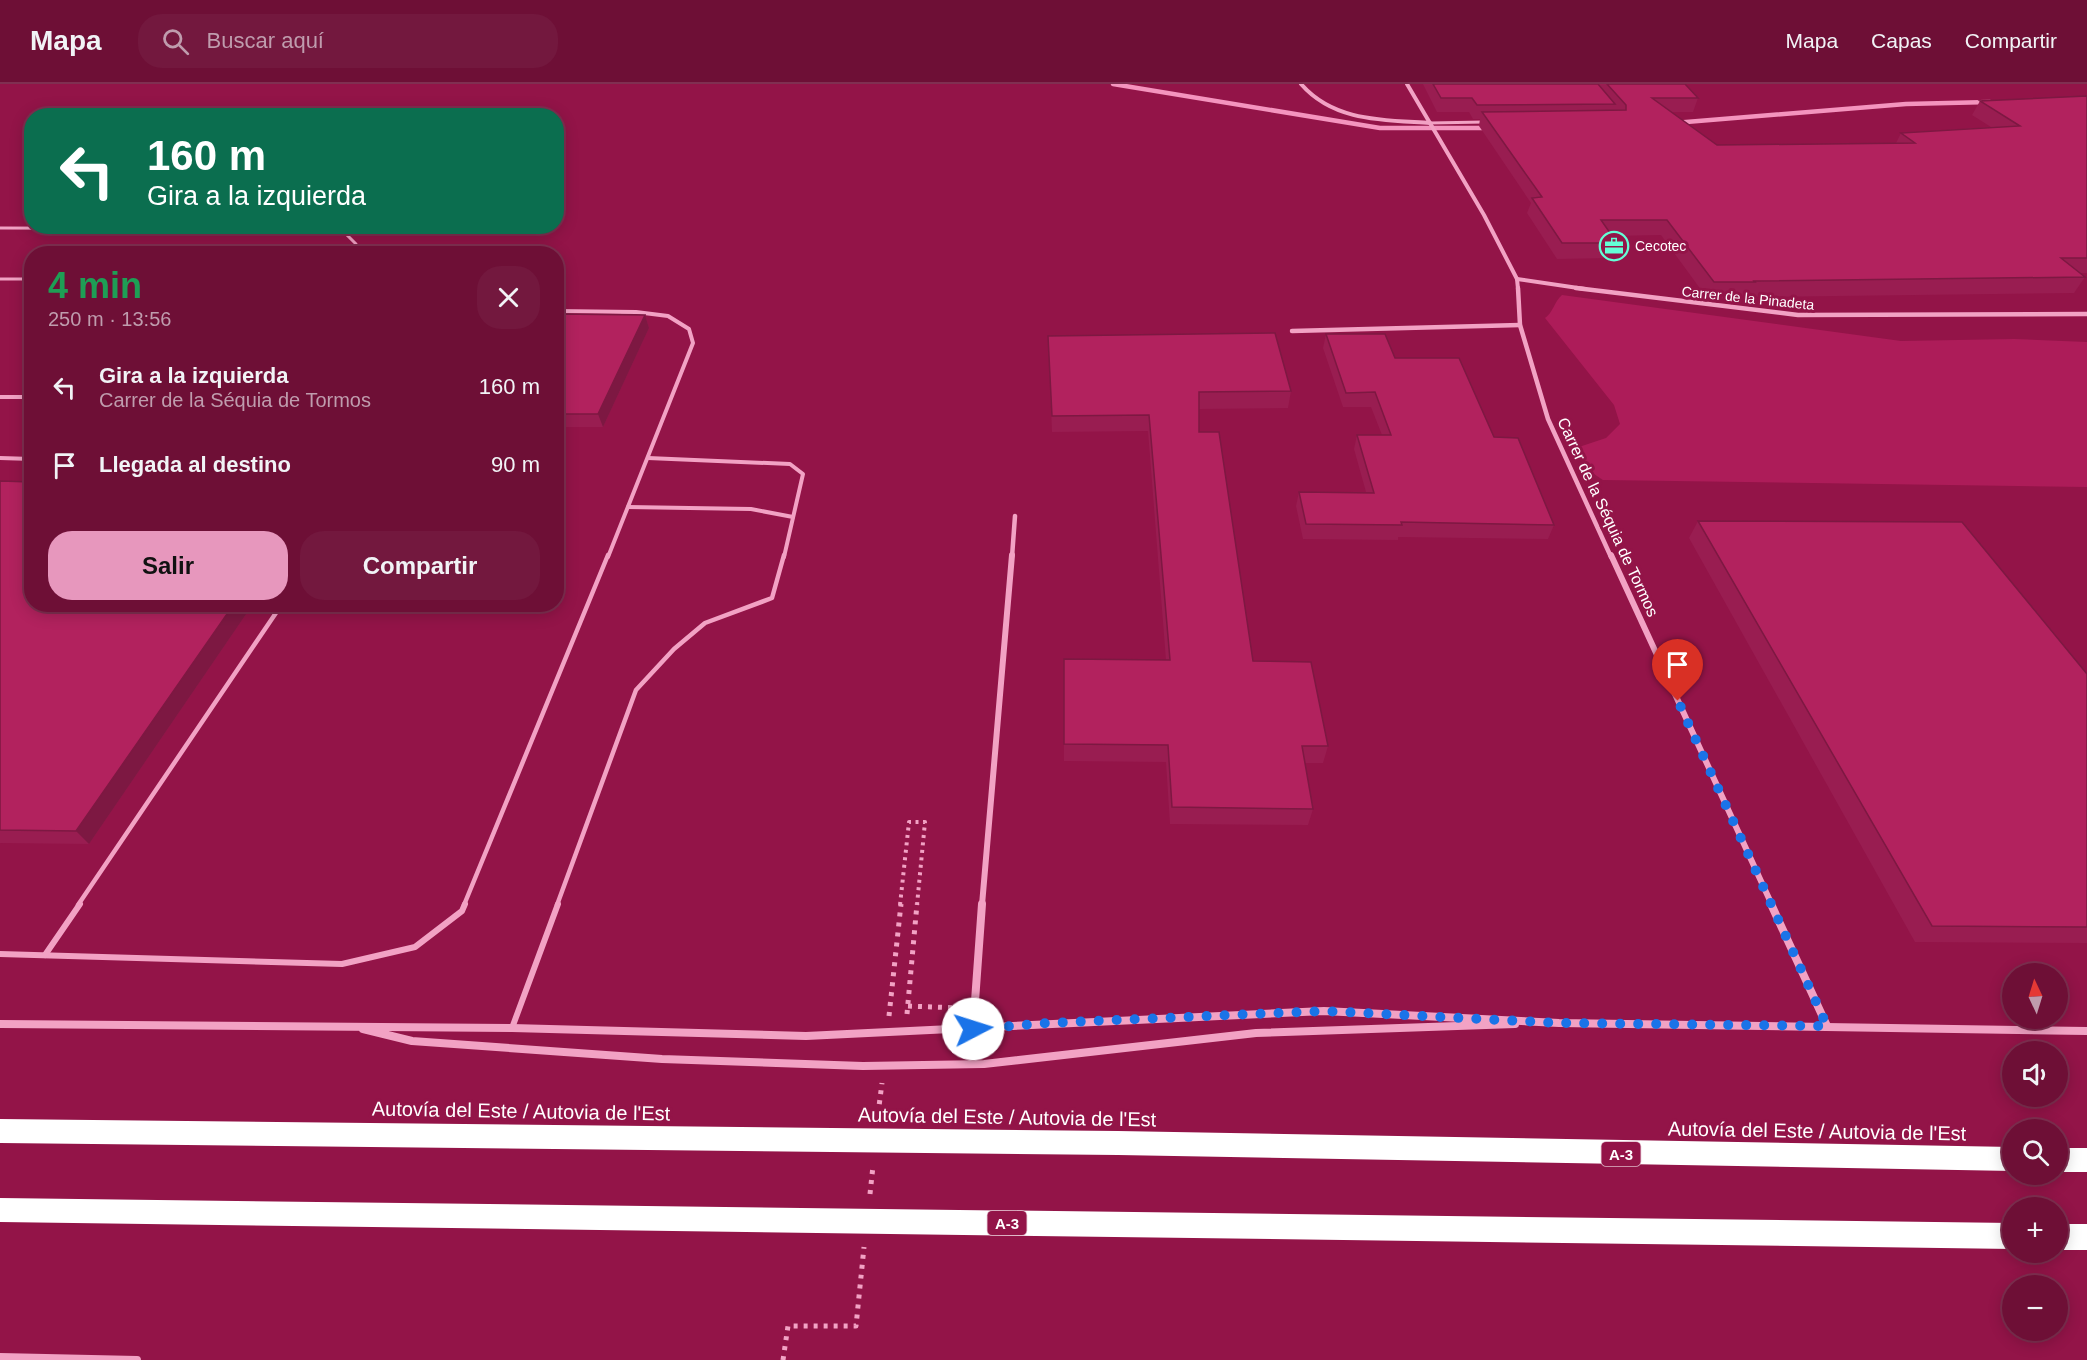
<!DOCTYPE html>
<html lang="es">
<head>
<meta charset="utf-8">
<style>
  body { margin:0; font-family:Helvetica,sans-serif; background:#73183e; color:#f1f3f6; height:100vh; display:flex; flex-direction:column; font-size:22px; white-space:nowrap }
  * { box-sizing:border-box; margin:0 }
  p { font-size:20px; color:#bf9cad }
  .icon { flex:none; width:33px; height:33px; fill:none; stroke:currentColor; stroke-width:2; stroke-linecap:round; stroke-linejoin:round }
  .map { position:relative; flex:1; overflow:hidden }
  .sheet { position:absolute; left:24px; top:162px; width:540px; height:366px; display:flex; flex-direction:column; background:#6e0f36; border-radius:24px; box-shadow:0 3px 15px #0003,0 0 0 2px #802f51 }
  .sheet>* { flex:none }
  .guide { position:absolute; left:24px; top:24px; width:540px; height:126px; border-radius:24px; box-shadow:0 3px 15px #0003,0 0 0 2px #802f51; background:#0b6e4f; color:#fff; overflow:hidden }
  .needle { width:39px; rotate:356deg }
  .tools { position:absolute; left:2002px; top:879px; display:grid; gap:12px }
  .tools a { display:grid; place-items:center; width:66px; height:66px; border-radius:50%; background:#6e0f36; box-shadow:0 3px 15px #0003,0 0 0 2px #802f51; font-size:30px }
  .pin { position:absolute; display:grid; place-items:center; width:51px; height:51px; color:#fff; margin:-62px -26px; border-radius:50% 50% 50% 0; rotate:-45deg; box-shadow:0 0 6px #0007 }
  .pin .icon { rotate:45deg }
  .me { position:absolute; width:66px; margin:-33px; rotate:85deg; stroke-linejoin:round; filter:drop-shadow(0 0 4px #0008) }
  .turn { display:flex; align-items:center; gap:21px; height:126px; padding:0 24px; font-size:27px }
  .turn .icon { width:78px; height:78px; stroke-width:2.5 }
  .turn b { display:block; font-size:42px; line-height:51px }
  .round { display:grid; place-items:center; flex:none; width:63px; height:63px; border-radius:24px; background:#73183e }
  .overview { display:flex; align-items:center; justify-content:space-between; height:102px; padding:0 24px }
  h1 { font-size:36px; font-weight:700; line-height:45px; color:#1e9e55 }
  .action { display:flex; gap:12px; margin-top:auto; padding:12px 24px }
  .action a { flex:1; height:69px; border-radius:24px; background:#e797bd; color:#111; font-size:24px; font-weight:700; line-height:69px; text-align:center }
  .action a+a { background:#73183e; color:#f1f3f6 }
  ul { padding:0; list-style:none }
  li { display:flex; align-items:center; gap:18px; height:78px; padding:0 24px }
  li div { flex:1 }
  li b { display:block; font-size:22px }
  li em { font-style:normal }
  header { display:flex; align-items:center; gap:36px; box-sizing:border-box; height:84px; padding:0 30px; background:#6e0f36; border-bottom:2px solid #802f51 }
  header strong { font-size:28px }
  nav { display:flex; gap:33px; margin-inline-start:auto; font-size:21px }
  .search { width:420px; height:54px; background:#73183e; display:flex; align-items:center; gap:15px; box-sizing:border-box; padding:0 21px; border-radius:24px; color:#bf9cad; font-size:22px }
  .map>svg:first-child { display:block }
  .green { fill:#ad1c59 }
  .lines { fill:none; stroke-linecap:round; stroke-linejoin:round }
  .stream { stroke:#f494be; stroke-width:4.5 }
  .path-far1 { stroke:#f2a2c4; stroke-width:4; stroke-dasharray:3 4.5; stroke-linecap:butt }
  .path { stroke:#f2a2c4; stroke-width:5; stroke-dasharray:4 6; stroke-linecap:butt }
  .lane-far3 { stroke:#f2a2c4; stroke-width:3 }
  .lane-far2 { stroke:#f2a2c4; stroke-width:4 }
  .lane-far1 { stroke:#f2a2c4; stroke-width:4.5 }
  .lane { stroke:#f2a2c4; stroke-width:6 }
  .street-far3 { stroke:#f2a2c4; stroke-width:4 }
  .street-far2 { stroke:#f2a2c4; stroke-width:4.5 }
  .street-far1 { stroke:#f2a2c4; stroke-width:6 }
  .street { stroke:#f2a2c4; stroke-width:8 }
  .highway { fill:#fff; fill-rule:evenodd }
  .wall { fill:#991d51 }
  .shaded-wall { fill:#7d1842 }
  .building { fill:#b2225e; stroke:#7d1842; stroke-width:1.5 }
  .route { stroke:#1a73e8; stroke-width:10; stroke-dasharray:0 18 }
  .labels { text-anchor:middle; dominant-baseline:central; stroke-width:6; stroke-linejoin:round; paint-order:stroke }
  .far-poi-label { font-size:14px; fill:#fff; stroke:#931448; text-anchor:start }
  .far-street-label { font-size:14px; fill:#fff; stroke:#931448 }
  .shield { fill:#931448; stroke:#dfb8c8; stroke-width:1.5 }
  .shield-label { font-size:15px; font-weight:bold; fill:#fff }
  .street-label { font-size:16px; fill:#fff; stroke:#931448 }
  .near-street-label { font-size:20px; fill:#fff; stroke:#931448 }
</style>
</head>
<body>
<header>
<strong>Mapa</strong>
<div class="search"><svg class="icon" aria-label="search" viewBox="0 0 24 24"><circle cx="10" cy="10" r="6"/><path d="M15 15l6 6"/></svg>Buscar aquí</div>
<nav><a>Mapa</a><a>Capas</a><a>Compartir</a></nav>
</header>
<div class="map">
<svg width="2087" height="1276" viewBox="0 0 2087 1276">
  <rect width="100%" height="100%" fill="#931448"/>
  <path class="green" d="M1562,211l339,46 113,-2 73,3v145l-484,-7 -15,-10 -10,-14 1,-9 27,-9 14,-14 -6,-19 -69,-87c8,-5 9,-16 17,-23z"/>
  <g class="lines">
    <g class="stream">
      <path d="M1113,0l267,44h110"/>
      <path d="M1674,39l232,-19 84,-2"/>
    </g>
    <path class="path-far1" d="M900,821l9,-83h16l-8,83"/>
    <g class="path">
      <path d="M908,922l50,2"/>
      <path d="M907,930l10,-110"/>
      <path d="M889,932l12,-112"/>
      <path d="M878,1030l4,-31"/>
      <path d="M870,1110l3,-28"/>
      <path d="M783,1276l5,-34h68l8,-79"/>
    </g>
    <g class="lane-far3">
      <path d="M1430,39l54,-1"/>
      <path d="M0,144l321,1 23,3 12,12v10"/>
      <path d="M0,195h32"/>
    </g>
    <g class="lane-far2">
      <path d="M556,227l80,1 32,4 21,13 4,14 -85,214"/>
      <path d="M0,313h32"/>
      <path d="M0,374l32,1"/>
      <path d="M648,374l142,6 13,10 -19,83"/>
      <path d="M628,423l123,2 42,8"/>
    </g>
    <g class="lane-far1">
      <path d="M78,821l204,-301"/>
      <path d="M464,821l144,-350"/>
      <path d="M557,821l79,-215 38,-41 31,-26 67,-25 12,-43"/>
    </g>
    <g class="lane">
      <path d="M0,870l342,10 73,-17 47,-36 3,-7"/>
      <path d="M45,871l35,-51"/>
      <path d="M512,944l46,-124"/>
    </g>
    <g class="street-far3">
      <path d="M1301,0c33,38 83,36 129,39"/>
      <path d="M1407,0l77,131 33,64 1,10"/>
      <path d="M1517,195l68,10"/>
    </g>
    <g class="street-far2">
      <path d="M1518,204l2,37 28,94 63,138"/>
      <path d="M1576,204l222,27 289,-1"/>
      <path d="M1292,247l228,-6"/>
      <path d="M1012,473l3,-41"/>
    </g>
    <g class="street-far1">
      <path d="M1611,471l161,350"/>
      <path d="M982,821l30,-350"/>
    </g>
    <g class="street">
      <path d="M1771,820l56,122"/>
      <path d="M0,940l512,4 294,8 518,-25 235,12 528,8"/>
      <path d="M363,945l49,12 250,18 201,7 121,-2 272,-31 259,-9"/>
      <path d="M973,945l9,-125"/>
      <path d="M0,1273l137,3"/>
    </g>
    <g class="highway">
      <path d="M0,1035l1118,12 895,16v24l-895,-16 -1118,-12z"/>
      <rect x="2058" y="1064" width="29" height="24"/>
      <path d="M0,1114l2013,25v26l-2013,-27z"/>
      <rect x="2058" y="1140" width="29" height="26"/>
    </g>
  </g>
  <g class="wall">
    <path d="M1423,0h262l13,14 -5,14h-22l46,33 179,-2 5,-10 90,-6 -19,-12 8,-14 107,-5v177h-7l5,4 -11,16 -326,4 -1,2 -40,-1 -46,-63 -49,1 5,7 -6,15 -54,1 -30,-46 4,-10 -52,-77 1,-7h-7l-4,-7h-32z"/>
    <path d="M556,230l89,1 4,13 -46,99h-47z"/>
    <path d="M1326,250l69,24 99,79 60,88 -6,14 -150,-2v3l-95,-1 -7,-33 3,-14h67l-12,-43 3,-14h25l-11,-28h-28l-20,-59z"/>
    <path d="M1048,252l243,55 -3,17 -89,1v23l54,229 75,85 -5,17h-18l8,46 -5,16 -138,-1 -4,-62 -102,-1v-102l102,1 -18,-229 -96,1z"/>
    <path d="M0,397l32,123h221l-164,240 -89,-1z"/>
    <path d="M1698,437l389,153v269l-172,-1 -226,-404z"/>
  </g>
  <g class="shaded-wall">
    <path d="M645,231l4,13 -46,99 -5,-13z"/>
    <path d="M234,520h19l-164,240 -13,-13z"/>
  </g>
  <g class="building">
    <path d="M1433,0h165l17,20 -138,1 -5,-7h-31z"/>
    <path d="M1607,0h78l13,14h-46l65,47 198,-2 -14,-10 119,-7 -40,-25 107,-5v162h-26l24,19 -331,4 1,1h-41l-47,-62h-66l16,23h-55l-30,-45 10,-1 -60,-85 144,-2v-5z"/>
    <path d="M556,230l89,1 -47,99h-42z"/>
    <path d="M1275,249l16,58 -92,1v40h20l34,229 58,1 17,84h-26l11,63 -141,-2 -4,-62 -104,-1v-85l106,1 -21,-245 -97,1 -4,-80z"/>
    <path d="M1326,250h59l10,24h64l35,79 24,1 36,87 -153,-3 1,3 -96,-1 -7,-32 75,1 -17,-58h34l-16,-43 -29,1z"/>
    <path d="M0,397l32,1v122h202l-158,227 -76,-1z"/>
    <path d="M1698,437l264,1 125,152v253l-155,-1z"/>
  </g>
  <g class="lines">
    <path class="route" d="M973,945l76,-6 275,-12 235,12 268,3 -149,-325"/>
  </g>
  <defs>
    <g id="office-ring" transform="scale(1.5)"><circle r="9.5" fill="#931448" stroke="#63ffd6" stroke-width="1.5"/><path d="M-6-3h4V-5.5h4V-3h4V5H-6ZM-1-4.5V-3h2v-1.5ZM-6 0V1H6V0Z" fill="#63ffd6"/></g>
  </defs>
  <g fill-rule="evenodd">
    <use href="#office-ring" x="1614" y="162"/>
  </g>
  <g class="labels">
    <g class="far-poi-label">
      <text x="1635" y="162">Cecotec</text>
    </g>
    <g class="far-street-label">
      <text transform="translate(1748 214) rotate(6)">Carrer de la Pinadeta</text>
    </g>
    <g class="shield">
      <rect x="1601.5" y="1058" width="39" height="24" rx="4.5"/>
      <rect x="987.5" y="1127" width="39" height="24" rx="4.5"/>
    </g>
    <g class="shield-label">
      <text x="1621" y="1070">A-3</text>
      <text x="1007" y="1139">A-3</text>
    </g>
    <g class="street-label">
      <text transform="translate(1608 433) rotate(65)">Carrer de la Séquia de Tormos</text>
    </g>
    <g class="near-street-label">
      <text transform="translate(521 1027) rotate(1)">Autovía del Este / Autovia de l'Est</text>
      <text transform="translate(1007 1033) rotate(1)">Autovía del Este / Autovia de l'Est</text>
      <text transform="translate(1817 1047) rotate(1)">Autovía del Este / Autovia de l'Est</text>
    </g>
  </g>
</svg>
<div class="tools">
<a><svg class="needle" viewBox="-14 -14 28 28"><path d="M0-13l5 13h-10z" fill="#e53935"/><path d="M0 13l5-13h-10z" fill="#bf9cad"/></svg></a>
<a><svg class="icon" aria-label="sound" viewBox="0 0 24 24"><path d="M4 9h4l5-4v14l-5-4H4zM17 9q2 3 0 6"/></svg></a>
<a><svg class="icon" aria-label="search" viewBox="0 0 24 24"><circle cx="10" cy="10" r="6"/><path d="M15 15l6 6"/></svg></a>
<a>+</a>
<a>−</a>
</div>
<div class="pin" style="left:1678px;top:617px;background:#d93025"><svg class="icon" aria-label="arrive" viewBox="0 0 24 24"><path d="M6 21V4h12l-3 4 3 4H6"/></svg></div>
<svg class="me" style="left:973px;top:945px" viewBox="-20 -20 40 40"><circle r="19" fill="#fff"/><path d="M0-13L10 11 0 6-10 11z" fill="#1a73e8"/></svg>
<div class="guide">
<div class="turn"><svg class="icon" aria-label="left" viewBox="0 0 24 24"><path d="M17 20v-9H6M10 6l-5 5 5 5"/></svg><div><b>160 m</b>Gira a la izquierda</div></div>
</div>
<section class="sheet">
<div class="overview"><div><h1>4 min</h1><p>250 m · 13:56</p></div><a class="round"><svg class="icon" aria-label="close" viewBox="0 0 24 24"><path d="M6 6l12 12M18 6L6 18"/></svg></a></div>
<ul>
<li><svg class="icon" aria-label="left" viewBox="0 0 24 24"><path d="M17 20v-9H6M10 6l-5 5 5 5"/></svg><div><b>Gira a la izquierda</b><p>Carrer de la Séquia de Tormos</p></div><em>160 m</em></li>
<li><svg class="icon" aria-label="arrive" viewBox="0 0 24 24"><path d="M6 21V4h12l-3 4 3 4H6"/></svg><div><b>Llegada al destino</b></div><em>90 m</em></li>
</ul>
<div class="action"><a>Salir</a><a>Compartir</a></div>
</section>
</div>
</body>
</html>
